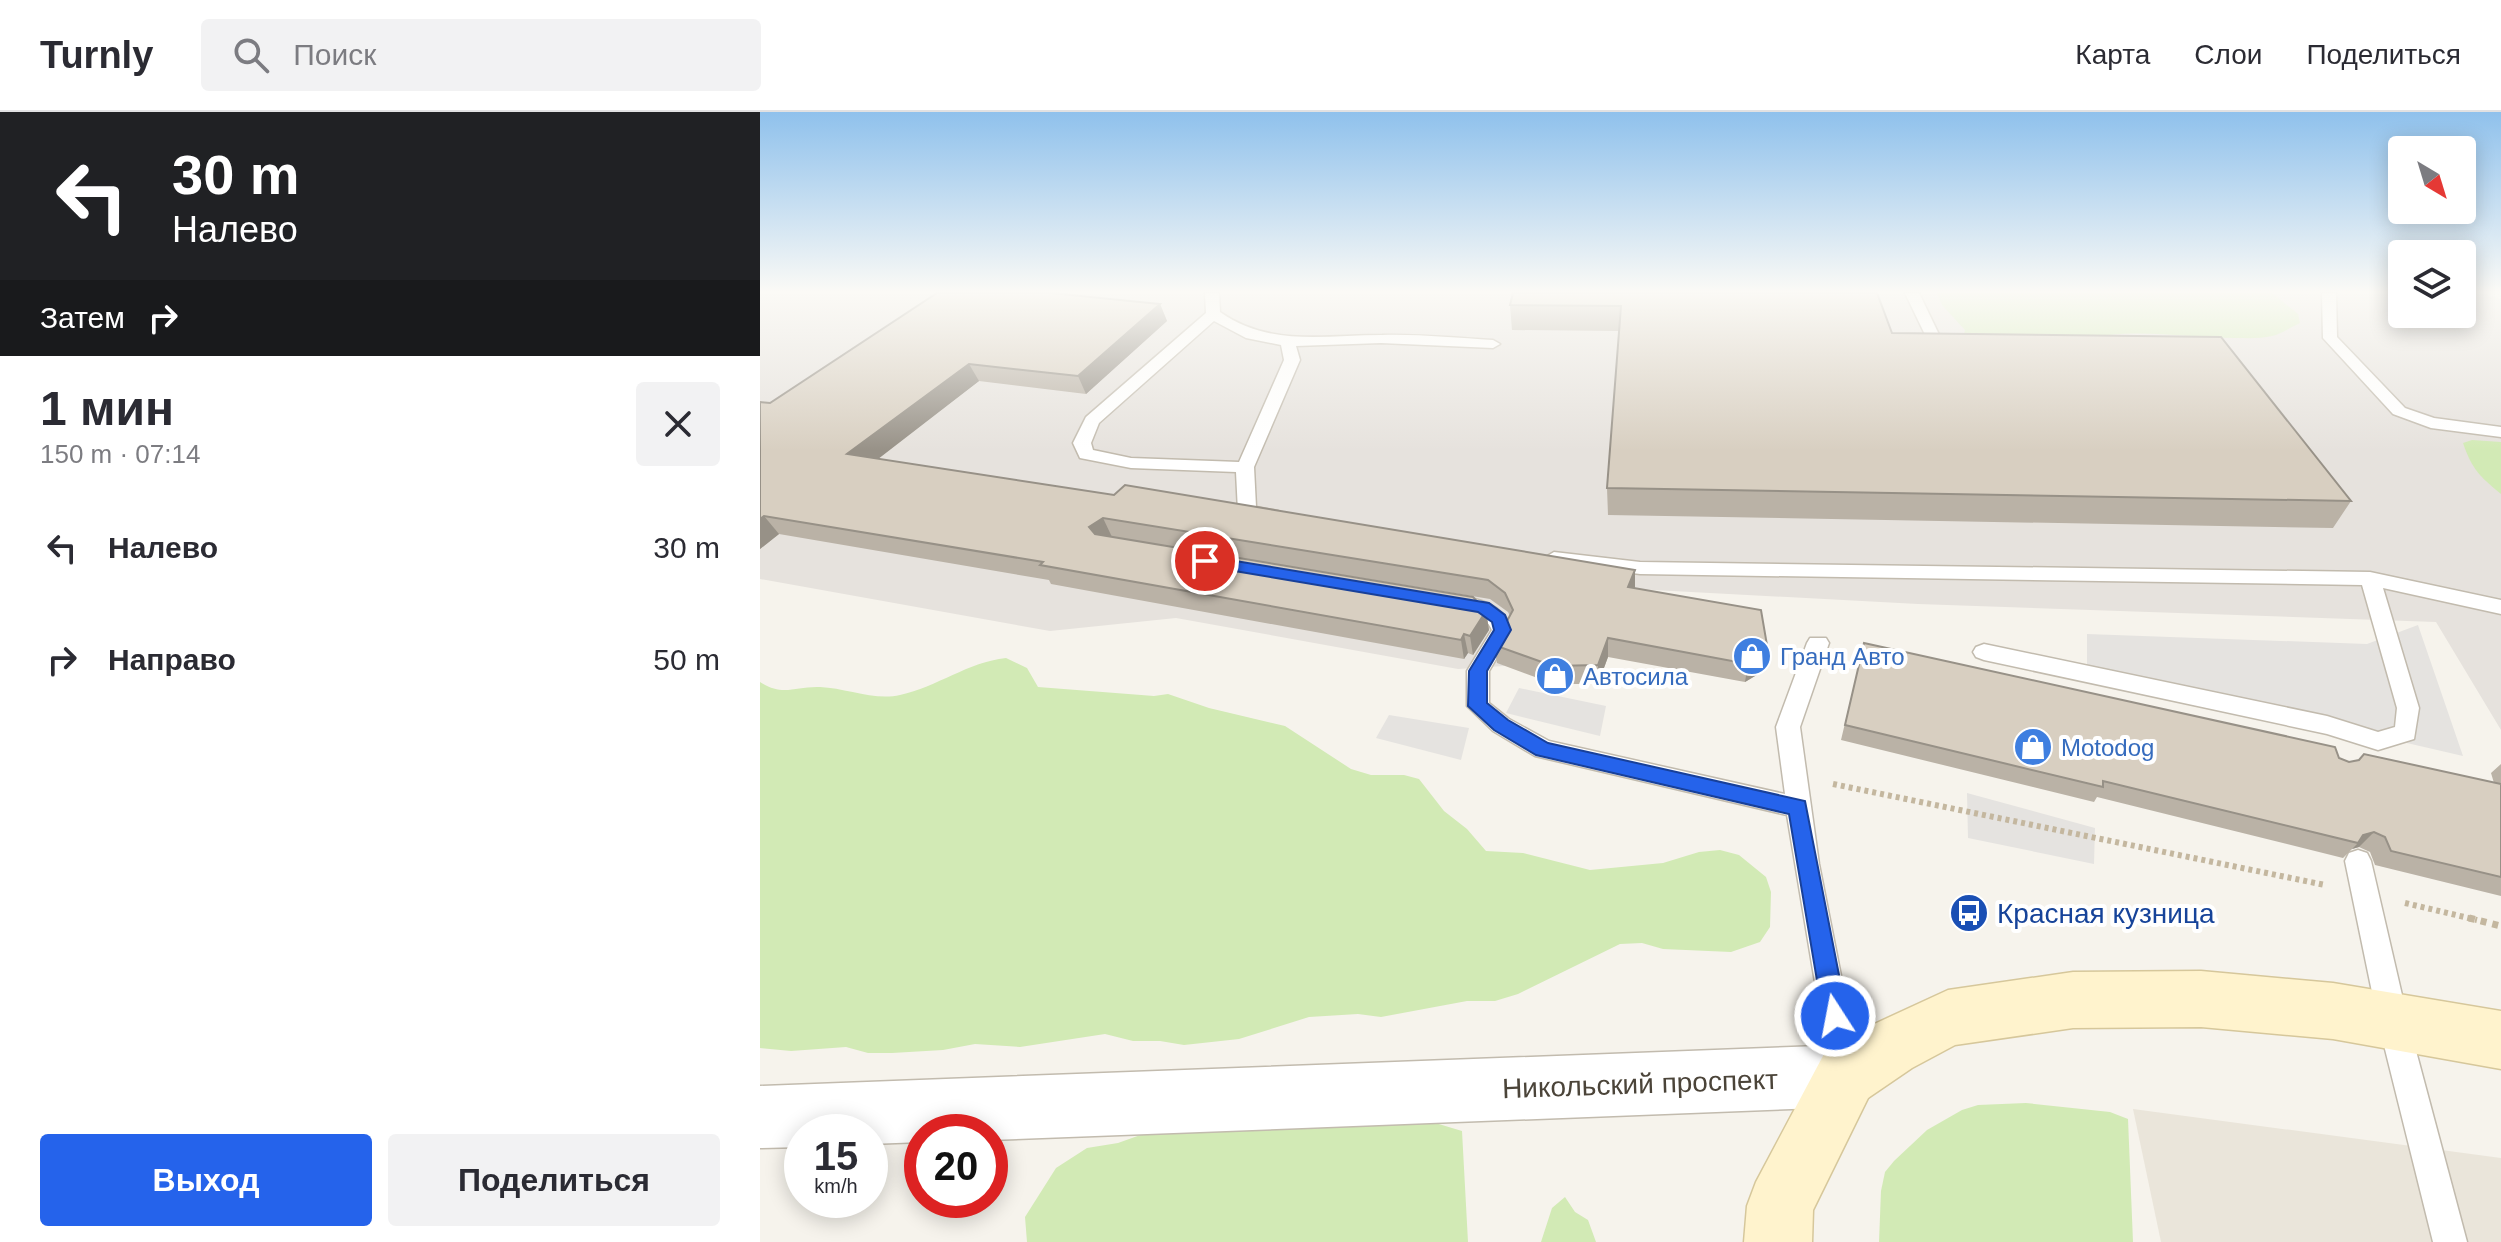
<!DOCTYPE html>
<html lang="ru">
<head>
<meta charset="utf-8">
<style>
  body { margin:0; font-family:Helvetica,sans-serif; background:#f2f2f3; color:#2b2b33; height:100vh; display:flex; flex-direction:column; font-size:30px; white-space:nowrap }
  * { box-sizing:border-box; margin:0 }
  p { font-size:26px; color:#7c7c81 }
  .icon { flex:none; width:44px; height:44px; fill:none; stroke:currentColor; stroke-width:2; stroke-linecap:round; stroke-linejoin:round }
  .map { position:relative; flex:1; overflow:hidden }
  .panel { display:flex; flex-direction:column; background:#fff; width:760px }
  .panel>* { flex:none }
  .banner { background:#202124; color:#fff; overflow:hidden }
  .needle { width:52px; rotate:142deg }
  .controls { position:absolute; left:1628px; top:24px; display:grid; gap:16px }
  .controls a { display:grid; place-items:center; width:88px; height:88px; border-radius:8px; background:#fff; box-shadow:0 4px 20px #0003; font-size:40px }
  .speed { position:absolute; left:24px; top:1002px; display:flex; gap:16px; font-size:40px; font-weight:700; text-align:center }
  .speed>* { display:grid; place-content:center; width:104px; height:104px; border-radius:50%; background:#fff; box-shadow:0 4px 20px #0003; line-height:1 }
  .speed small { font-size:20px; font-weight:400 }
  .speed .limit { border:12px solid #d22; background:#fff; color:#111 }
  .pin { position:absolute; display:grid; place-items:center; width:68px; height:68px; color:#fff; margin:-34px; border:4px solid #fff; border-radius:50%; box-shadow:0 2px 8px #0007 }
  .me { position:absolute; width:88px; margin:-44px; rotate:349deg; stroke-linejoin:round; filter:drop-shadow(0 0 6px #0008) }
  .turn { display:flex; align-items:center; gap:28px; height:168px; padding:0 40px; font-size:36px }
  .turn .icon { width:104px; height:104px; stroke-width:2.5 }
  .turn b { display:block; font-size:56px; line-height:68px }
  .then { display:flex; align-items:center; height:76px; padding:0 40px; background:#0003; gap:16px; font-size:30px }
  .round { display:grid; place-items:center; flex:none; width:84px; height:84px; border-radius:8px; background:#f2f2f3 }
  .head { display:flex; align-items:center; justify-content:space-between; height:136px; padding:0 40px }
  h1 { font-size:48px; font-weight:600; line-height:60px }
  .action { display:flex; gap:16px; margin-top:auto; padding:16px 40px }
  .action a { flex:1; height:92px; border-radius:8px; background:#2563eb; color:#fff; font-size:32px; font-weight:600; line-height:92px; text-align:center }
  .action a+a { background:#f2f2f3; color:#2b2b33 }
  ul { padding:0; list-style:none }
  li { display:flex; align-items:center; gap:24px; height:112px; padding:0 40px }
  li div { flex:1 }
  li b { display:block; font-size:30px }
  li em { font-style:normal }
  header { display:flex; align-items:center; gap:48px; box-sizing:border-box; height:112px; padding:0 40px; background:#fff; border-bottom:2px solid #e1e1e2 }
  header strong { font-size:38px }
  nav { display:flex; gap:44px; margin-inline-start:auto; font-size:28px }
  .search { width:560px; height:72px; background:#f2f2f3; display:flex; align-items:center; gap:20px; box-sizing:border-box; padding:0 28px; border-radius:8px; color:#7c7c81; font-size:30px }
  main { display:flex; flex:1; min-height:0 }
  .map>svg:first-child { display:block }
  .residential { fill:#eae5da }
  .industrial { fill:#e6e2dd }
  .green { fill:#d2eab5 }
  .parking { fill:#e5e3e0 }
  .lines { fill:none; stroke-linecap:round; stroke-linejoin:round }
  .lane-casing { stroke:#c2bbae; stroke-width:3 }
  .street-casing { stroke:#c2bbae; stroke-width:3 }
  .secondary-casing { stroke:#d6c79b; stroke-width:3 }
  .path-far1 { stroke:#c4b79f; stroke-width:6; stroke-dasharray:4 4; stroke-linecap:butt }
  .path { stroke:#c4b79f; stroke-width:7; stroke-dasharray:6 6; stroke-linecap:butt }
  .lane { fill:#fff; fill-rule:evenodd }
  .street { fill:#fff; fill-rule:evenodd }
  .secondary { fill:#fff3cd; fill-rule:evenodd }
  .wall { fill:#bab2a6 }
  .shaded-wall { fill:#979187 }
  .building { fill:#d8cfc1; stroke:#979187; stroke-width:2 }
  .route { fill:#2563eb; stroke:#184099; stroke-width:2 }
  .labels { text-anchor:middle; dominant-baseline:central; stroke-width:8; stroke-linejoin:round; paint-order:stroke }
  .shop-label { font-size:24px; fill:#366cbe; stroke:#fff; text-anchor:start }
  .near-transit-label { font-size:28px; fill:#164399; stroke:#fff; text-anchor:start }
  .near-street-label { font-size:28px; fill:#4b4439; stroke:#fff }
</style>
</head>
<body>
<header>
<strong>Turnly</strong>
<div class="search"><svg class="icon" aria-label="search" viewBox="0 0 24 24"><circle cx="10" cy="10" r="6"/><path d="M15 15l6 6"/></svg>Поиск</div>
<nav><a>Карта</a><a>Слои</a><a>Поделиться</a></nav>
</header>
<main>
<section class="panel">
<div class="banner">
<div class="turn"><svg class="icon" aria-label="left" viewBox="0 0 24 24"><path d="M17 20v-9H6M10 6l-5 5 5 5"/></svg><div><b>30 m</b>Налево</div></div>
<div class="then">Затем<svg class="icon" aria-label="right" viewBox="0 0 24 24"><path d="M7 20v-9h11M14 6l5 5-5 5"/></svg></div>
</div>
<div class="head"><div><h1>1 мин</h1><p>150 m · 07:14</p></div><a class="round"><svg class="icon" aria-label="close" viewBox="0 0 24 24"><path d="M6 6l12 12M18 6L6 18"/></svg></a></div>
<ul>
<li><svg class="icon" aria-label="left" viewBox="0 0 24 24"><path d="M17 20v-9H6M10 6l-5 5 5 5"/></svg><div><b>Налево</b></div><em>30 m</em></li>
<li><svg class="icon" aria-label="right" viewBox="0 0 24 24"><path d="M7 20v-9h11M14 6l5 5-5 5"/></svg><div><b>Направо</b></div><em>50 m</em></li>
</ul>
<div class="action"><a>Выход</a><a>Поделиться</a></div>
</section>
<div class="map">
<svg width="1741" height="1130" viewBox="0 0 1741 1130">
  <rect width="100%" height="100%" fill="#f6f3ec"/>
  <path class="residential" d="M1373,997l368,49v84h-340z"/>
  <path class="industrial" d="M0,181h1642v21h60v-21h20l19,6v431l-65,-108 -518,-18 -283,-15 -131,77 -46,3 -282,-51 -126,13 -290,-52z"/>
  <g class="green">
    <path d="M1177,181h335l26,21 2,9c-9,4 -19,11 -28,13 -12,3 -26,2 -38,2 -51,0 -104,-12 -154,3l-117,-3 2,-8 -23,-25z"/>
    <path d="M1712,328l29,2v52c-22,-18 -29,-25 -38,-51z"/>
    <path d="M246,546l21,10 11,19 116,9 14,-2 41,14 76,18 66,43 20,6h33l15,4 25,32 23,18 19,22 37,2 67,17 73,-7 36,-11 21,-2 19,5 27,22 5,15 -1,35 -10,15 -29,10 -68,-3 -21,-6 -22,1 -102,50 -23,7h-28l-86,16 -23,-3 -49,3 -70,22 -55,6 -24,-4h-27l-28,-7 -85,13 -45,-3 -32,6 -51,3h-24l-22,-6 -55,4 -31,-3v-366c23,15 35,4 60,5 26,1 55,14 80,8 37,-8 68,-33 106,-37z"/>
    <path d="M1266,991l84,9 18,7 5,123h-254l2,-51 4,-19 9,-11 33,-31 35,-20 16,-5z"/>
    <path d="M672,1010l30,9 6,111h-441l-2,-25 31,-49 31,-20 31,-5 42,-15z"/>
    <path d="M805,1085l10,15 13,8 8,22h-55l11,-34z"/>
  </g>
  <g class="parking">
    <path d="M1658,513l45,131 -376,-87v-35l280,10z"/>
    <path d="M759,576l87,18 -6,30 -94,-23z"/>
    <path d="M629,603l80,13 -8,32 -85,-22z"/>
    <path d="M1207,681l128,35 -1,36 -126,-26z"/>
  </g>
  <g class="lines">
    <g class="lane-casing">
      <g id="lane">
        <path d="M445,181h14l1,19c50,35 104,23 162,23 37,-1 74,3 111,5l7,4 -7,4 -112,-5 -85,3 4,14 -46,107 2,40 22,4 2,4 -9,6 -31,-6 -2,-4 -2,-39 -105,-4 -51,-10 -7,-15 13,-26 120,-104zM454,209l32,17 35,7 3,15 -45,102 -108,-4 -38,-8 -2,-7 8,-20z"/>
        <path d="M1145,181h14l26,54 -2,3h-10l-2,-3z"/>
        <path d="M1562,181h14l1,44 68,71 29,10 67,9v10l-70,-9 -38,-14 -70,-76z"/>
        <path d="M794,440l86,10 730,10 131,28v14l-118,-26 36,120 -5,31 -36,11 -51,-16 -343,-74 -8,-3 -3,-5 3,-5 8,-3 343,72 51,16 17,-5 2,-19 -35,-123 -722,-11 -93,-12 -3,-4z"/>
        <path d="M693,483c27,4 49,8 60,35l-24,41v32l20,16 40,22 236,53 -9,-67 31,-84 3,-5h16l3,5 -29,84 19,137 41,208 -4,11 -11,4 -11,-4 -4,-11 -43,-257 -252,-59 -42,-25 -26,-25v-35l25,-41c-9,-20 -28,-18 -46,-23l-3,-5 3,-5z"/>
        <path d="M1598,738l9,3 4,8 37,160 59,221h-34l-55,-221 -33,-160 4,-8z"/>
      </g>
    </g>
    <g class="street-casing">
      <path id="street" d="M1086,933l22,9 9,22 -9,22 -22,9 -856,33v-8h-68v10l-52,2v-12h-68v15l-42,1v-62z"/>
    </g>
    <g class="secondary-casing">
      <path id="secondary" d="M1441,859l132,12 168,28v58l-168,-30 -132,-12 -128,1 -118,17 -43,23 -44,30 -55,112 -1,32h-68l3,-36 9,-24 68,-128 46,-28 78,-36 125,-18z"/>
    </g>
    <g class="path-far1">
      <path d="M1073,672l492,101"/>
      <path d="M1645,791l72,17"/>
    </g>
    <path class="path" d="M1709,806l32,8"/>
    <use href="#lane" class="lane"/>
    <use href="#street" class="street"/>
    <use href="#secondary" class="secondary"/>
  </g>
  <g class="wall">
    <path d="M753,181l379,40 459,168 -18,27 -725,-13 -1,-27 12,-157 -107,-1 -2,-25z"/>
    <path d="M400,192l7,17 -81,73 -107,-13 -102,78 758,129 130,82 -20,12 -137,-25 -10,27h-44l-57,-21 -3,-18 16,-29 -2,-4 -18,-13 -378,-62 374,74 3,19 -16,25 -5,-2 -4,6 -413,-75 -2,-4 -270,-46 -19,15 10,-146z"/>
    <path d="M1104,531l475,115 10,4 8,-1 7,-7 130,29 -3,-10 10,-9v132l-126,-31 -5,-13 -11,-5 -7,2 -9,9 -246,-61 -3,5 -253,-62z"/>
  </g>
  <g class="shaded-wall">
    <path d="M400,192l7,17 -81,73 -8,-18z"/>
    <path d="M209,252l10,17 -119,92 -13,-19z"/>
    <path d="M4,404l15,18 -19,15v-30z"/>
    <path d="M343,406l9,19 -13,8 -10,-18z"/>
    <path d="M875,458v19l-7,-2z"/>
    <path d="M726,499l3,19 -16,25 -3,-19z"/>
    <path d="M704,522l4,19 -4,6 -3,-19z"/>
    <path d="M848,526v19l-10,27v-19z"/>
    <path d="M1008,539l-3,19 -20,12 3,-18z"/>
    <path d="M1614,720l-15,15 -7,2 6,-6 5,-8z"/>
  </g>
  <g class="building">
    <path d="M177,181h114l109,11 -82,72 -109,-12 -122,90 267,41 11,-10 510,85 -7,17 133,23 7,41 -20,13 -140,-26 -10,27 -45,1 -59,-21 19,-35 -8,-17 -17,-13 -385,-62 -14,9 6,7 378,63 13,14 -16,25 -6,-2 -3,6 -421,-75 3,-3 -279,-46 -4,3v-117l10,1z"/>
    <path d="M753,181h364l15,40 329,4 130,164 -744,-13 14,-182 -111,-1z"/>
    <path d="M1104,531l471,104 4,11 10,4 10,-2 5,-6 137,30v93l-110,-26 -6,-14 -11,-5 -11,3 -5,8 -255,-62v6l-258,-62z"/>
  </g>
  <linearGradient id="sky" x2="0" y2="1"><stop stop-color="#8fc1ec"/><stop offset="0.53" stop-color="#fbfaf6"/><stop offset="1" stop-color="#fbfaf6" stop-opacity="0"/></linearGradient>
  <rect width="1741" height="339" fill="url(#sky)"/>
  <path class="route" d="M445,444l284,47 16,12 6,15 -24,41v32l21,17 40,23 257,58 42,215 -3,8 -9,3 -9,-3 -3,-8 -34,-202 -253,-59 -42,-25 -26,-24 1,-35 25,-41 -2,-8 -14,-10 -279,-47 -2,-4z"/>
  <defs>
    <g id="shop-disc" transform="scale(2)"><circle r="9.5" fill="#3f7fe0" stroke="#fff"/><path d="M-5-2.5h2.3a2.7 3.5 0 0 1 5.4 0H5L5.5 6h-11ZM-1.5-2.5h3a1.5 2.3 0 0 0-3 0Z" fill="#fff"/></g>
    <g id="bus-disc" transform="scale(2)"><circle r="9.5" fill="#1a4fb4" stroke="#fff"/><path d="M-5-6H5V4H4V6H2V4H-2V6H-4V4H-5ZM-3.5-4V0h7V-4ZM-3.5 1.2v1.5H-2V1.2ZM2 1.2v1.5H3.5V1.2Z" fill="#fff"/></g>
  </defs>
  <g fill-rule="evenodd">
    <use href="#shop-disc" x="992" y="544"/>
    <use href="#shop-disc" x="795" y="564"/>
    <use href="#shop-disc" x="1273" y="635"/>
    <use href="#bus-disc" x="1209" y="801"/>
  </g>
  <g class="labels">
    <g class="shop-label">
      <text x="1020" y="544">Гранд Авто</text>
      <text x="823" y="564">Автосила</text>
      <text x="1301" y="635">Motodog</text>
    </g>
    <g class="near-transit-label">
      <text x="1237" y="801">Красная кузница</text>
    </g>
    <g class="near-street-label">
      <text transform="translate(880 972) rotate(-2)">Никольский проспект</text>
    </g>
  </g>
</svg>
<div class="controls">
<a><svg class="needle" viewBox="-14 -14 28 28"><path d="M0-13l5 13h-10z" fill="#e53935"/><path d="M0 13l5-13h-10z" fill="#7c7c81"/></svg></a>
<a><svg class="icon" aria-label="layers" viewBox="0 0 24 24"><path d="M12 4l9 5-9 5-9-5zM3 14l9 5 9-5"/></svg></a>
</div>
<div class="speed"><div>15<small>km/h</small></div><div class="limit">20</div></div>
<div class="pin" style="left:445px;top:449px;background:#d93025"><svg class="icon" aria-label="arrive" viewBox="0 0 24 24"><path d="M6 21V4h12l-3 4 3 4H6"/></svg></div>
<svg class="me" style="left:1075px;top:904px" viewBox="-20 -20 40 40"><circle r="17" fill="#2563eb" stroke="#fff" stroke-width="3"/><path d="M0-11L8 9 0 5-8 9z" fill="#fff"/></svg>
</div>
</main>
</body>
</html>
